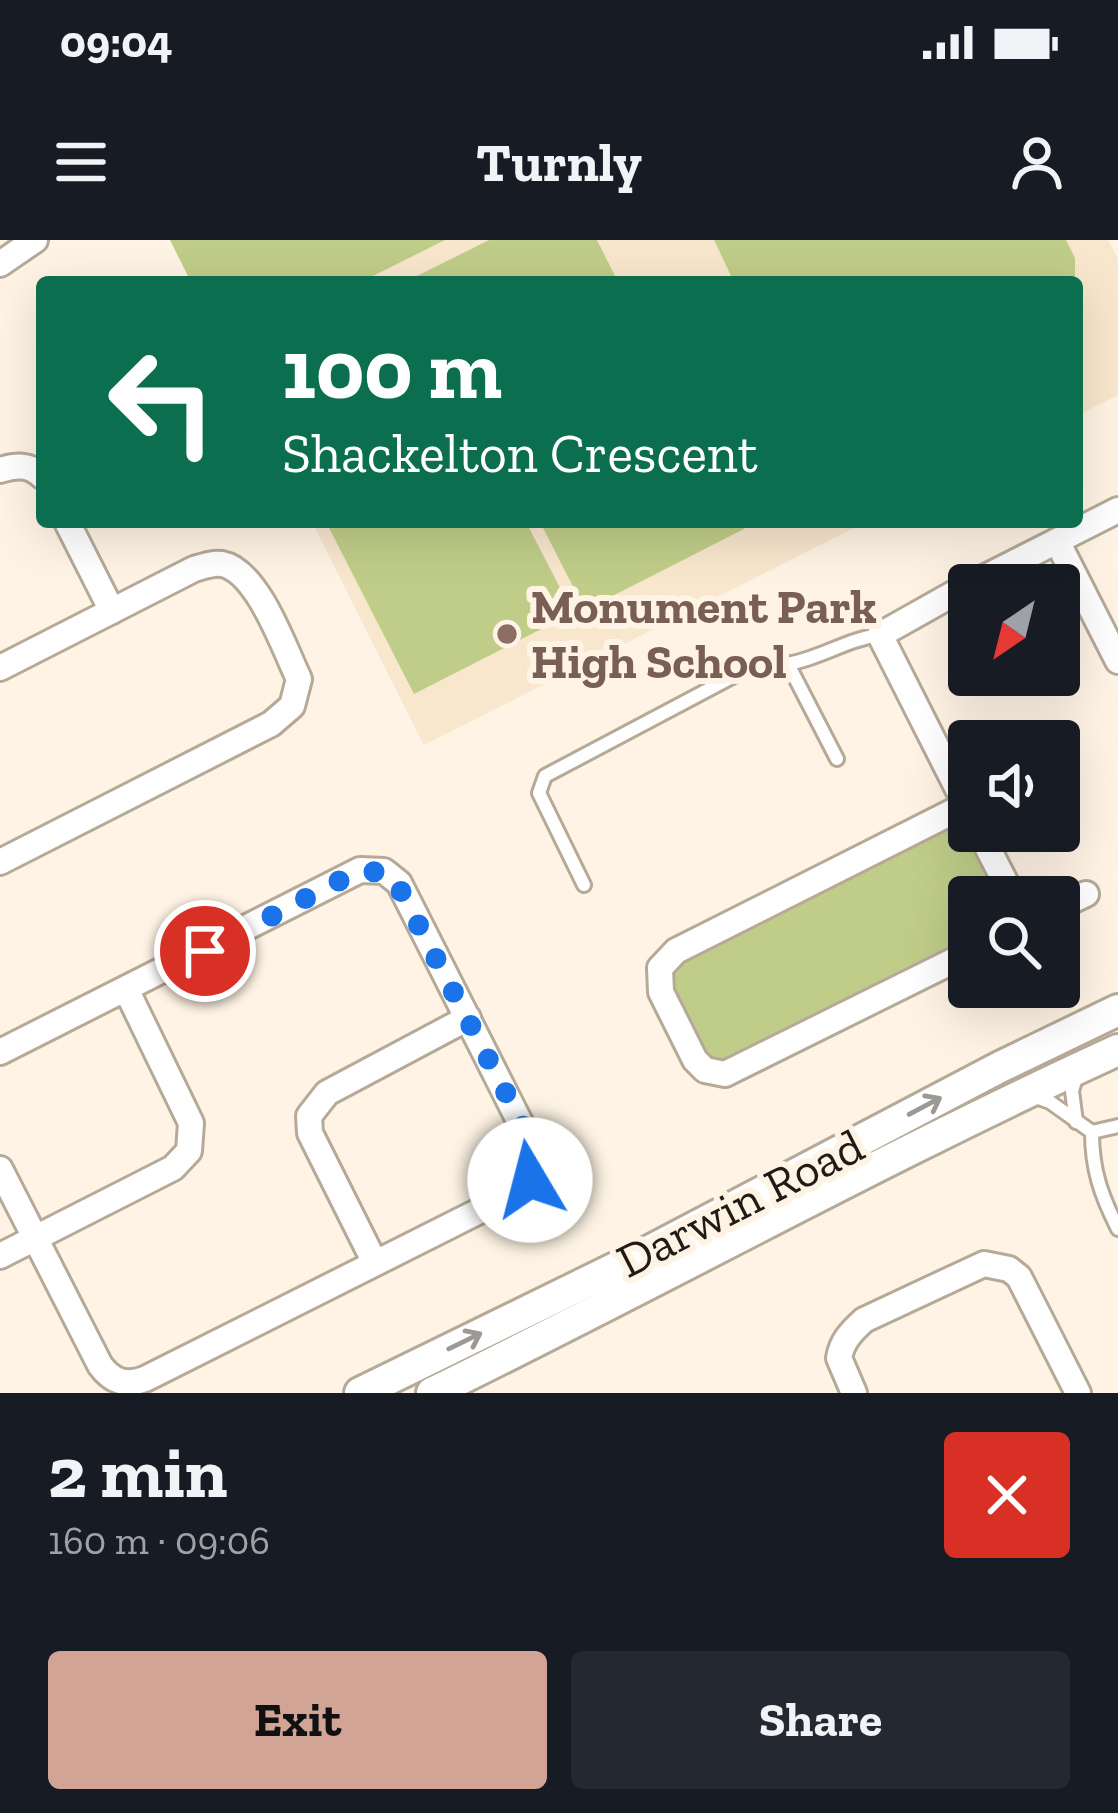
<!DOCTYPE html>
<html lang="en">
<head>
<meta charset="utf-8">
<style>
  body { margin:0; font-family:"Zilla Slab",serif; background:#242831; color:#f1f3f6; height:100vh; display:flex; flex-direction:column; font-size:45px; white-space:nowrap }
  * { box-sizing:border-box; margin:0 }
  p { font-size:39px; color:#9ea1a6 }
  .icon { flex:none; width:66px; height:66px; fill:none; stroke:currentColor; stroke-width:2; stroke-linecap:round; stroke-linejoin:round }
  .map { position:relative; height:1153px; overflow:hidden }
  .side { display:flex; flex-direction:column; background:#171b24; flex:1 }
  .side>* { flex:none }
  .guide { position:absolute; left:36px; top:36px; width:1047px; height:252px; border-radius:12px; box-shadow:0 12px 48px #0002; background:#0b6e4f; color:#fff; overflow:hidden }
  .needle { width:78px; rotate:215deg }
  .buttons { position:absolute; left:948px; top:324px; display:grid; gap:24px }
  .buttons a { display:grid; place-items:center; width:132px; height:132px; border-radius:12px; background:#171b24; box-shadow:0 12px 48px #0002; font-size:60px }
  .pin { position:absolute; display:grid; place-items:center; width:102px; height:102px; color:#fff; margin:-51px; border:6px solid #fff; border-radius:50%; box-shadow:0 3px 12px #0007 }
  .me { position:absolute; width:132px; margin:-66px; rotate:352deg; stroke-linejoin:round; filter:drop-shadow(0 0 9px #0008) }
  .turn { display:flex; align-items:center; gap:42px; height:252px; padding:0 48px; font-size:54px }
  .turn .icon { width:156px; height:156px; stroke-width:2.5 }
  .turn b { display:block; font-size:84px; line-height:102px }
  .round { display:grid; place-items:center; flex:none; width:126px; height:126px; border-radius:12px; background:#242831 }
  .head { display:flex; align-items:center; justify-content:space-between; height:204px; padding:0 48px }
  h1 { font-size:72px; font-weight:700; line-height:90px }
  .cta { display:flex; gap:24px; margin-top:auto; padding:24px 48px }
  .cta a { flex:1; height:138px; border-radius:12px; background:#d2a496; color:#111; font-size:48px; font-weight:700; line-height:138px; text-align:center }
  .cta a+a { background:#242831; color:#f1f3f6 }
  .status { display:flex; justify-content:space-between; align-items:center; height:84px; padding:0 60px; background:#171b24; direction:ltr }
  .status svg { height:33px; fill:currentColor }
  header { display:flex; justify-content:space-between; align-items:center; height:156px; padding:0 48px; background:#171b24; font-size:54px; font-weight:700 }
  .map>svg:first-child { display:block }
  .built { fill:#f8e6cd }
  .green { fill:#c0cd88 }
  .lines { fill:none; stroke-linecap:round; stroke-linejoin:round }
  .service-casing { stroke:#b6a998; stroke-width:18 }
  .minor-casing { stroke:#b6a998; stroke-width:30 }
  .tertiary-casing { stroke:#b6a998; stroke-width:36 }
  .service { stroke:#fff; stroke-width:12 }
  .minor { stroke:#fff; stroke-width:24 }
  .tertiary { stroke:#fff; stroke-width:30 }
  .oneway { stroke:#9b9896 }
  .route { stroke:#1a73e8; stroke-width:21; stroke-dasharray:0 37.8 }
  .education-dot { fill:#8d6e63; stroke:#fef3e4; stroke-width:4.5 }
  .labels { text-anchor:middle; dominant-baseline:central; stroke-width:12; stroke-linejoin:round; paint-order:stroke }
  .education-label { font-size:48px; font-weight:bold; fill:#785e54; stroke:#fef3e4; text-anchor:start }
  .street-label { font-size:48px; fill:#201b15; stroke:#fef3e4 }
</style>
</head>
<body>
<div class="status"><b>09:04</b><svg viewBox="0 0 49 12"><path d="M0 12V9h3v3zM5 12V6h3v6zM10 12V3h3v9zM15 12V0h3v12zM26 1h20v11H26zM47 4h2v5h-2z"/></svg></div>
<header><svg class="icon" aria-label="menu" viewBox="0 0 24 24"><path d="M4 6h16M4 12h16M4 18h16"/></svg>Turnly<svg class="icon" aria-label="person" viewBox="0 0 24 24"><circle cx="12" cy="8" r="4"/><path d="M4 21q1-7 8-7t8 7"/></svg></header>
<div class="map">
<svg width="1118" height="1153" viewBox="0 0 1118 1153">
  <rect width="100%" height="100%" fill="#fef3e4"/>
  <g class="built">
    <path d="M170,0h938l10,19v136l-41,21v-134h-886z"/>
    <path d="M312,282h554l-442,223z"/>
  </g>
  <g class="green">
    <path d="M170,0h275l-84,42h-170z"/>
    <path d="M489,0h108l21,42h-200l-3,-5z"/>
    <path d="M714,0h352l9,18v23l-341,1z"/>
    <path d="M326,282h200l47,91 -159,81z"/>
    <path d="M540,282h201l3,7 -159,81z"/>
    <path d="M951,583l17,7 34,67h-33v45l-244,123 -18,-5 -39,-76 5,-20z"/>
  </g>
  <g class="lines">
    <g class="service-casing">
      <g id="service">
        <path d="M788,424l49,95"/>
        <path d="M584,645l-45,-92 6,-17 206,-109c14,-5 27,-2 41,-4 30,-6 56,-24 88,-28"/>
        <path d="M1036,857l14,5 42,30 26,-6"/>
        <path d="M1076,882l-4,-31 4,-14"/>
        <path d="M1092,892c0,38 9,63 26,97"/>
      </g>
    </g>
    <g class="minor-casing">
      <g id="minor">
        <path d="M0,24l35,-24"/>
        <path d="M0,230c16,-5 29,-6 42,6"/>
        <path d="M67,282l45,89"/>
        <path d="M1057,301l61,120"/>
        <path d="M969,345l-89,50 89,176"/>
        <path d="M970,345l148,-75"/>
        <path d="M0,428l194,-99c10,-3 18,-6 28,-5 36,7 62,84 77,115l-7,27 -21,18 -271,138"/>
        <path d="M966,565l-290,146 -16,17 1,24 34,68 10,10 20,4 244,-121"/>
        <path d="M979,591l34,66"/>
        <path d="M1059,667l27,-13"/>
        <path d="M0,812l360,-182 24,1 15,12 138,273 -1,13 -15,21 -376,189c-18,7 -33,3 -45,-14l-100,-196"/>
        <path d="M0,1016l173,-88 16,-17 2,-28 -64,-132"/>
        <path d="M375,1023l-65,-130 -1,-17 18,-23 141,-75"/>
        <path d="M854,1153l-15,-35c3,-17 12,-26 25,-38l120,-56 25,5 10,8 59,116"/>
      </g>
    </g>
    <g class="tertiary-casing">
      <g id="tertiary">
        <path d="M360,1153l280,-137 360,-189 118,-57"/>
        <path d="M432,1153c229,-112 454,-237 686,-343"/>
      </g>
    </g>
    <use href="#service" class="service"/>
    <use href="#minor" class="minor"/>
    <use href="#tertiary" class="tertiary"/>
  </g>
  <defs><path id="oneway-shaft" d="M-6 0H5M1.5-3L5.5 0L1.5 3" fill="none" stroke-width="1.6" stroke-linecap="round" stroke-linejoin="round" transform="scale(3)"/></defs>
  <g class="oneway">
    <use href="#oneway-shaft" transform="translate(925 866) rotate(-28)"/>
    <use href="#oneway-shaft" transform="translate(465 1101) rotate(-26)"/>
  </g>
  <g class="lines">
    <path class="route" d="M205,711l155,-81 32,4 142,273 2,22 -6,11"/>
  </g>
  <circle class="education-dot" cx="507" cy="394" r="12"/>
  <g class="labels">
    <g class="education-label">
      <text x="531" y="366">Monument Park<tspan x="531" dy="55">High School</tspan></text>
    </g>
    <g class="street-label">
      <text transform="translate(740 963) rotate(-27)">Darwin Road</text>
    </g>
  </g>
</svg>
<div class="buttons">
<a><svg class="needle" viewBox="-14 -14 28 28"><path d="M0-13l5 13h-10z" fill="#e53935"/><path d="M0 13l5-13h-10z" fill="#9ea1a6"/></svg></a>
<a><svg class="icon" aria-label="sound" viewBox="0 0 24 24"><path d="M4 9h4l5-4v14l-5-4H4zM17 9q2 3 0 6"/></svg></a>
<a><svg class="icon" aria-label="search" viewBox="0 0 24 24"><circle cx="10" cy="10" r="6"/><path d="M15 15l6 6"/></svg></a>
</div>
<div class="pin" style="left:205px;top:711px;background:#d93025"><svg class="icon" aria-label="arrive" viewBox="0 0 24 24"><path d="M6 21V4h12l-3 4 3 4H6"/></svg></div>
<svg class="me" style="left:530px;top:940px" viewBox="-20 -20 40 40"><circle r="19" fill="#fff"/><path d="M0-13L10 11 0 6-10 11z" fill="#1a73e8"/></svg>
<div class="guide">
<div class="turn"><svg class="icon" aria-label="left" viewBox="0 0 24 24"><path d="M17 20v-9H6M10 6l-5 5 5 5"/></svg><div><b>100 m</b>Shackelton Crescent</div></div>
</div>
</div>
<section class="side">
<div class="head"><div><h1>2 min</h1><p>160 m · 09:06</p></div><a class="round" style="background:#d93025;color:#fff"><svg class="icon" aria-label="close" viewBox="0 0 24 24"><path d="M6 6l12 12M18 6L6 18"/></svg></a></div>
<div class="cta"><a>Exit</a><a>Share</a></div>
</section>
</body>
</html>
